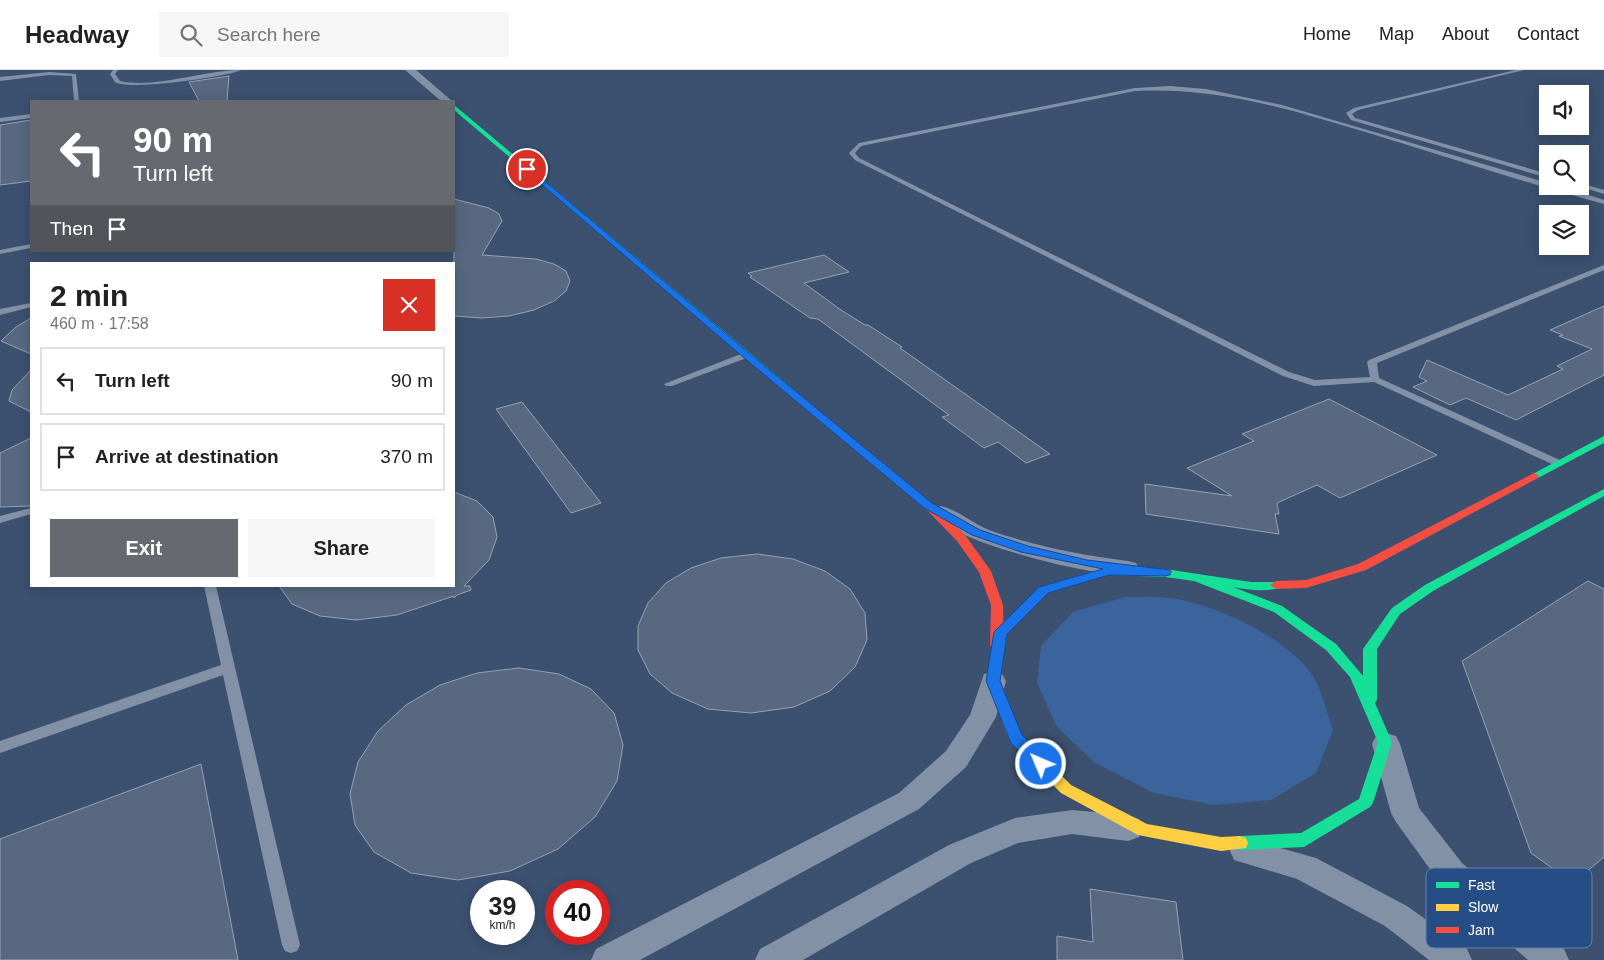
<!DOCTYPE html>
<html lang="en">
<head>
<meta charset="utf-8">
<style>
  body { margin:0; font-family:Arial,sans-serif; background:#f6f6f6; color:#202124; height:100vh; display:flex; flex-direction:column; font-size:19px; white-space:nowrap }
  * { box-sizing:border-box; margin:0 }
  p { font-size:16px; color:#757577 }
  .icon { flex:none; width:28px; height:28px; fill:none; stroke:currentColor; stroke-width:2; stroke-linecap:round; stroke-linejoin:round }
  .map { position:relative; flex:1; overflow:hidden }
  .side { position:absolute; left:30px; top:192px; width:425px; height:325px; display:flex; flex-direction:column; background:#fff; border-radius:0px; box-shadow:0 2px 12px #0003 }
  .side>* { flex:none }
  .hud { position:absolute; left:30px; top:30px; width:425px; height:152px; border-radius:0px; box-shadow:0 2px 12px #0003; background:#666970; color:#fff; overflow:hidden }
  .fabs { position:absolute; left:1539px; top:15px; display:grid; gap:10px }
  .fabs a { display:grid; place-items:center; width:50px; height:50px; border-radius:0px; background:#fff; box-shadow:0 2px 12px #0003; font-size:25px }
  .speed { position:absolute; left:470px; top:810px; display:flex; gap:10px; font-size:25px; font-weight:700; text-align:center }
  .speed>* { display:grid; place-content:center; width:65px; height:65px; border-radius:50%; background:#fff; box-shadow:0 2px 12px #0003; line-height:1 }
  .speed small { font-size:12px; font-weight:400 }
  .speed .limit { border:8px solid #d22; background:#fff; color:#111 }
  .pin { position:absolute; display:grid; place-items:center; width:42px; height:42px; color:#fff; margin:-21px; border:2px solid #fff; border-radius:50%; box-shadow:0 1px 5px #0007 }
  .me { position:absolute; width:55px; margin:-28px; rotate:315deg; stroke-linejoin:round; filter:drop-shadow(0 0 4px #0008) }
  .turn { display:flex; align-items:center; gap:18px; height:105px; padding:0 20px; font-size:22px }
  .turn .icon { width:65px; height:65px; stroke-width:2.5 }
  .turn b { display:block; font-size:35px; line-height:42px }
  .then { display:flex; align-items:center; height:48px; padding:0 20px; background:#0003; gap:10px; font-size:19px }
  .round { display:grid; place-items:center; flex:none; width:52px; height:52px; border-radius:0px; background:#f6f6f6 }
  .headline { display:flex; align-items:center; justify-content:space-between; height:85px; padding:0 20px }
  h1 { font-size:30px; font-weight:800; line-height:38px }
  .cta { display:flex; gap:10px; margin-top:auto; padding:10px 20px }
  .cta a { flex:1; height:58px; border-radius:0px; background:#666970; color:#fff; font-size:20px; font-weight:800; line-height:58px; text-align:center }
  .cta a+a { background:#f6f6f6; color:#202124 }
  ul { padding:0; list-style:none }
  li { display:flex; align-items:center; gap:15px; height:68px; margin:0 10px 8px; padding:0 10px; border:2px solid #e0e0e0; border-radius:0px }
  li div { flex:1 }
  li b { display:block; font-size:19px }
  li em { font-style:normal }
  header { display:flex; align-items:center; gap:30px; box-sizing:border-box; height:70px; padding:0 25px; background:#fff; border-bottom:1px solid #e0e0e0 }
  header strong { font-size:24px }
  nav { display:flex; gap:28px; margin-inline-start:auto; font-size:18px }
  .search { width:350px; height:45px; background:#f6f6f6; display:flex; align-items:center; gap:12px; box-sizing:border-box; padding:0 18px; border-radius:0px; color:#757577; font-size:19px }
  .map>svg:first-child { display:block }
  .green { fill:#3a649b }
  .building { fill:#576880; stroke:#96a2b4 }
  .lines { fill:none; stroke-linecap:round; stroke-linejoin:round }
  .lane { fill:#8291a6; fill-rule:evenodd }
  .street { fill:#8291a6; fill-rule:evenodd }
  .fast { fill:#16e098; fill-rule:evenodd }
  .slow { fill:#ffcf43; fill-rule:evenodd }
  .jam { fill:#f24e42; fill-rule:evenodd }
  .route { fill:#1a73e8; stroke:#114b97 }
  .key { fill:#264d86; stroke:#6782aa; stroke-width:1 }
  .key-label { font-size:14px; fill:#fff }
</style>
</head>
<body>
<header>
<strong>Headway</strong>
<div class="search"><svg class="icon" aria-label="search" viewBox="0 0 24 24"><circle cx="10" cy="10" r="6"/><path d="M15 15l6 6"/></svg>Search here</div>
<nav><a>Home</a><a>Map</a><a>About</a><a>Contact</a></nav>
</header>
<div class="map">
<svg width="1604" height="890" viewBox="0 0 1604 890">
  <rect width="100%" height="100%" fill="#3c5170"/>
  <path class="green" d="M1125,527c15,0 31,-1 46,1 44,6 117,40 142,78 9,14 14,38 20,54l-17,43 -45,27 -57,5 -60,-12 -59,-30 -38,-36 -20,-44 4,-37 32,-34z"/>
  <g class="building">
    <path d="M229,6l-2,25h-28l-10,-19z"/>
    <path d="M31,50v61l-31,4v-60z"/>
    <path d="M454,129l35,9 10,6 3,7 -20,34 54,4 18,5 12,7 4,10 -4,10 -12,10 -20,9 -25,6 -27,2 -28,-2z"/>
    <path d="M824,185l25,17 -45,11 37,27 24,15h3l34,22 -2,1 150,106 -24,9 -28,-21 -14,6 -42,-31 7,-2 -131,-96 -8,-1 -60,-41 2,-1 -4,-3z"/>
    <path d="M1604,236v69l-88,45 -50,-22 -16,7 -37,-18 14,-6 -8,-4 8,-17 81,35 55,-26 -6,-3 35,-17 -33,-13 4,-1 -13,-5z"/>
    <path d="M31,248v36l-30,-13 15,-14z"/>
    <path d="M31,300v42l-22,-11 3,-11z"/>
    <path d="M1329,329l108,56 -97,43 -23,-13 -40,18 2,11h-4l4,20 -133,-20 -1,-30 87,12 -45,-28 67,-27 -12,-7z"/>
    <path d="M522,332l79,101 -30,10 -75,-104z"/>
    <path d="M31,368v68l-31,1v-54z"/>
    <path d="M454,422l23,9 16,16 4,20 -8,23 -25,26h6l1,4 -14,5 -3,3v-2l-57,19 -41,5 -36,-4 -28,-12 -13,-18h175z"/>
    <path d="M757,484l36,5 32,12 25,18 15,24 2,27 -12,27 -25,24 -36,16 -43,6 -43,-4 -36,-16 -22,-19 -12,-24v-24l10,-23 18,-20 25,-15 30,-10z"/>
    <path d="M1588,511l16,8v268l-31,26 -42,-30 -69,-192z"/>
    <path d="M519,598l40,6 32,15 23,24 9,32 -6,36 -22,36 -37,32 -48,22 -52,9 -47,-7 -37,-21 -19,-27 -5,-31 8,-32 20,-31 28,-26 34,-20 37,-12z"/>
    <path d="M201,694l37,196h-238v-121z"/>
    <path d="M1090,819l86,13 7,58h-126v-24l36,6z"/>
  </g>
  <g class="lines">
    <g class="lane">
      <path d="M113,0h5l-3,4 5,7c34,8 85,-11 121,-11 -14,7 -113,21 -126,12l-5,-8z"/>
      <path d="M1516,0h8l-166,40 -6,4 3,4 193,56v4l-197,-58 -5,-7 8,-5z"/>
      <path d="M49,2l27,2 3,27h-5l-2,-25 -23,-1 -49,6v-4z"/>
      <path d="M1170,16l36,3 76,16 266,78v3h12l44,14v4c-78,-21 -154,-46 -232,-70 -80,-24 -152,-47 -237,-43l-274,55 -6,7 4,5 430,214 26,8 55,-3 -3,-15 2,-2 235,-95v5l-227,93 2,15 183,83 1,2 -1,2h-8l-180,-83 -60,4 -31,-10 -428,-216 -6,-7 10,-10 276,-55z"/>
      <path d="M31,44v4l-31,4v-4z"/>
      <path d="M1580,113l24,7v4l-26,-8h2z"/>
      <path d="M31,174v4l-31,6v-4z"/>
      <path d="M31,233v4l-31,8v-6z"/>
      <path d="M746,282l4,3 -1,2 -77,29h-6l-2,-2z"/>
      <path d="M31,438v6l-31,9v-7z"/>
      <path d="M204,516h12l84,359 -3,6 -6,2 -6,-2 -3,-6 -59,-270 -223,78v-12l221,-76z"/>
    </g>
    <g class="street">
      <path d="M405,0h11l36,31h-11z"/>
      <path d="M941,436c17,4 31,17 48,24 45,16 91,25 139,31l8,2 3,5 -3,5c-30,8 -139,-23 -169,-37 -12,-5 -22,-13 -33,-20l-4,-4 4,-4z"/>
      <path d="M993,602l9,2 4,7 -10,36 -30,50 -47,42 -279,151h-49l5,-11 303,-156 47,-42 24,-36 14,-41z"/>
      <path d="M1386,663l10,3 4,8 19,64 43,55 102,86 5,11h-41l-88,-77 -44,-61 -5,-9 -19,-69 4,-8z"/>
      <path d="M1072,740l56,5 11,4 4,9 -4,9 -11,4 -56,-7 -54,9 -47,20 -168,97h-48l5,-11 189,-104 66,-27z"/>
      <path d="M1245,768l71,20 91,48 60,43 5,11h-43l-44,-34 -88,-47 -63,-19 -4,-9 4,-9z"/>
    </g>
    <g class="fast">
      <path d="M454,35l357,299 2,2 -2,2h-6l-351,-298z"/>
      <path d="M1604,366v7l-66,35 -4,1 -5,-3z"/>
      <path d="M1604,419v7l-171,95 -33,23 -23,35v51l-2,3 17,39 -19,61 -3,4 -66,40 -64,3 -6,-2 -2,-5 2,-5 6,-2 61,-3 58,-34 19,-57 -28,-65 -24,-27 -52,-38 -80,-31 -29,-4 -56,-2 -62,18 -40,40 -7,48 16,41 -2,4 -5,1 -5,-1 -18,-45 9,-49 44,-45 70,-20 56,2 86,13h29l2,3 -2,3c-15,4 -32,2 -47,-1l49,19 54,38 27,32v-27l29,-41 33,-23z"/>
    </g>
    <path class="slow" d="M1009,647l5,1 8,18 49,49 76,39 74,13 19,-1 6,2 2,5 -2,5 -25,3 -83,-16 -77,-42 -50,-50 -9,-21 2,-4z"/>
    <g class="jam">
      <path d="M808,333l3,1 121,99 33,32 26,36 12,34 1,40 -2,3h-10l-2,-3 1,-40 -12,-33 -22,-31 -33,-34 -119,-99 -2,-2z"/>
      <path d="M1534,403l5,3 -1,2 -172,92 -60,18 -30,1 -6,-4 6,-4 30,-1 52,-16z"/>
    </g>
  </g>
  <path class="route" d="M525,98h4l220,185 183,150 48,27 48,16 59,14 83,10 1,2 -1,3 -5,1 -56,-1 -61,18 -41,41 -7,47 22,54 25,25 2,4 -2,4 -6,2 -5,-2 -25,-25 -25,-62 8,-49 45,-45 64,-18 -82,-17 -49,-17 -48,-27 -181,-151 -218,-187z"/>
  <rect x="1426" y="798" width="166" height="80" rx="8" class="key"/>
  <rect x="1436" y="812" width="23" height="6" fill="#16e098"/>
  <rect x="1436" y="834" width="23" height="7" fill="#ffcf43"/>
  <rect x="1436" y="857" width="23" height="6" fill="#f24e42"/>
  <g class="key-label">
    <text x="1468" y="820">Fast</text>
    <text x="1468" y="842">Slow</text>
    <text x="1468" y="865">Jam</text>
  </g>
</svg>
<div class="fabs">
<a><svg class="icon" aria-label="sound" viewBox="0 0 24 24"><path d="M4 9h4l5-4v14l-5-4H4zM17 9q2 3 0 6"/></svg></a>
<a><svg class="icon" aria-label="search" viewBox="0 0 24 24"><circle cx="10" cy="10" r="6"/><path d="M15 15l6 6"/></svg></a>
<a><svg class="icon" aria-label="layers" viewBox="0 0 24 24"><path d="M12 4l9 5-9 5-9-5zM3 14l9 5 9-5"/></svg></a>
</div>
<div class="speed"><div>39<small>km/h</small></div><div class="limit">40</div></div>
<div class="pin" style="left:527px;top:99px;background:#d93025"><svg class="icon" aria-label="arrive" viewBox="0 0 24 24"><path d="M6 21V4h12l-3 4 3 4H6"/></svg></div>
<svg class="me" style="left:1041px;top:694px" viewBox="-20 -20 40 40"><circle r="17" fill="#1a73e8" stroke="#fff" stroke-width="3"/><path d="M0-11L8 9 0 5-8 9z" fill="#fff"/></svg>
<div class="hud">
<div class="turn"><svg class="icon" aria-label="left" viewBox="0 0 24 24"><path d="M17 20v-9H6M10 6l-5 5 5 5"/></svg><div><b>90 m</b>Turn left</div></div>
<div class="then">Then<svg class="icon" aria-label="arrive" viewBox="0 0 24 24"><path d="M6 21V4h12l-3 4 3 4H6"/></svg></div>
</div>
<section class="side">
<div class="headline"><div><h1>2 min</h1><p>460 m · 17:58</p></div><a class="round" style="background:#d93025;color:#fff"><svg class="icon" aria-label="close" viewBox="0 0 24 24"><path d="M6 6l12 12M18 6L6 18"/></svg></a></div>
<ul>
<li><svg class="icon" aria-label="left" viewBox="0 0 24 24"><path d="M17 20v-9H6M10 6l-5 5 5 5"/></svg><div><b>Turn left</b></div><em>90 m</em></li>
<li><svg class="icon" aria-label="arrive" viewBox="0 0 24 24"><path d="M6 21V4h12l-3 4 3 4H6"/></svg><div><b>Arrive at destination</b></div><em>370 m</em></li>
</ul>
<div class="cta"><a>Exit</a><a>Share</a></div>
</section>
</div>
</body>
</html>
